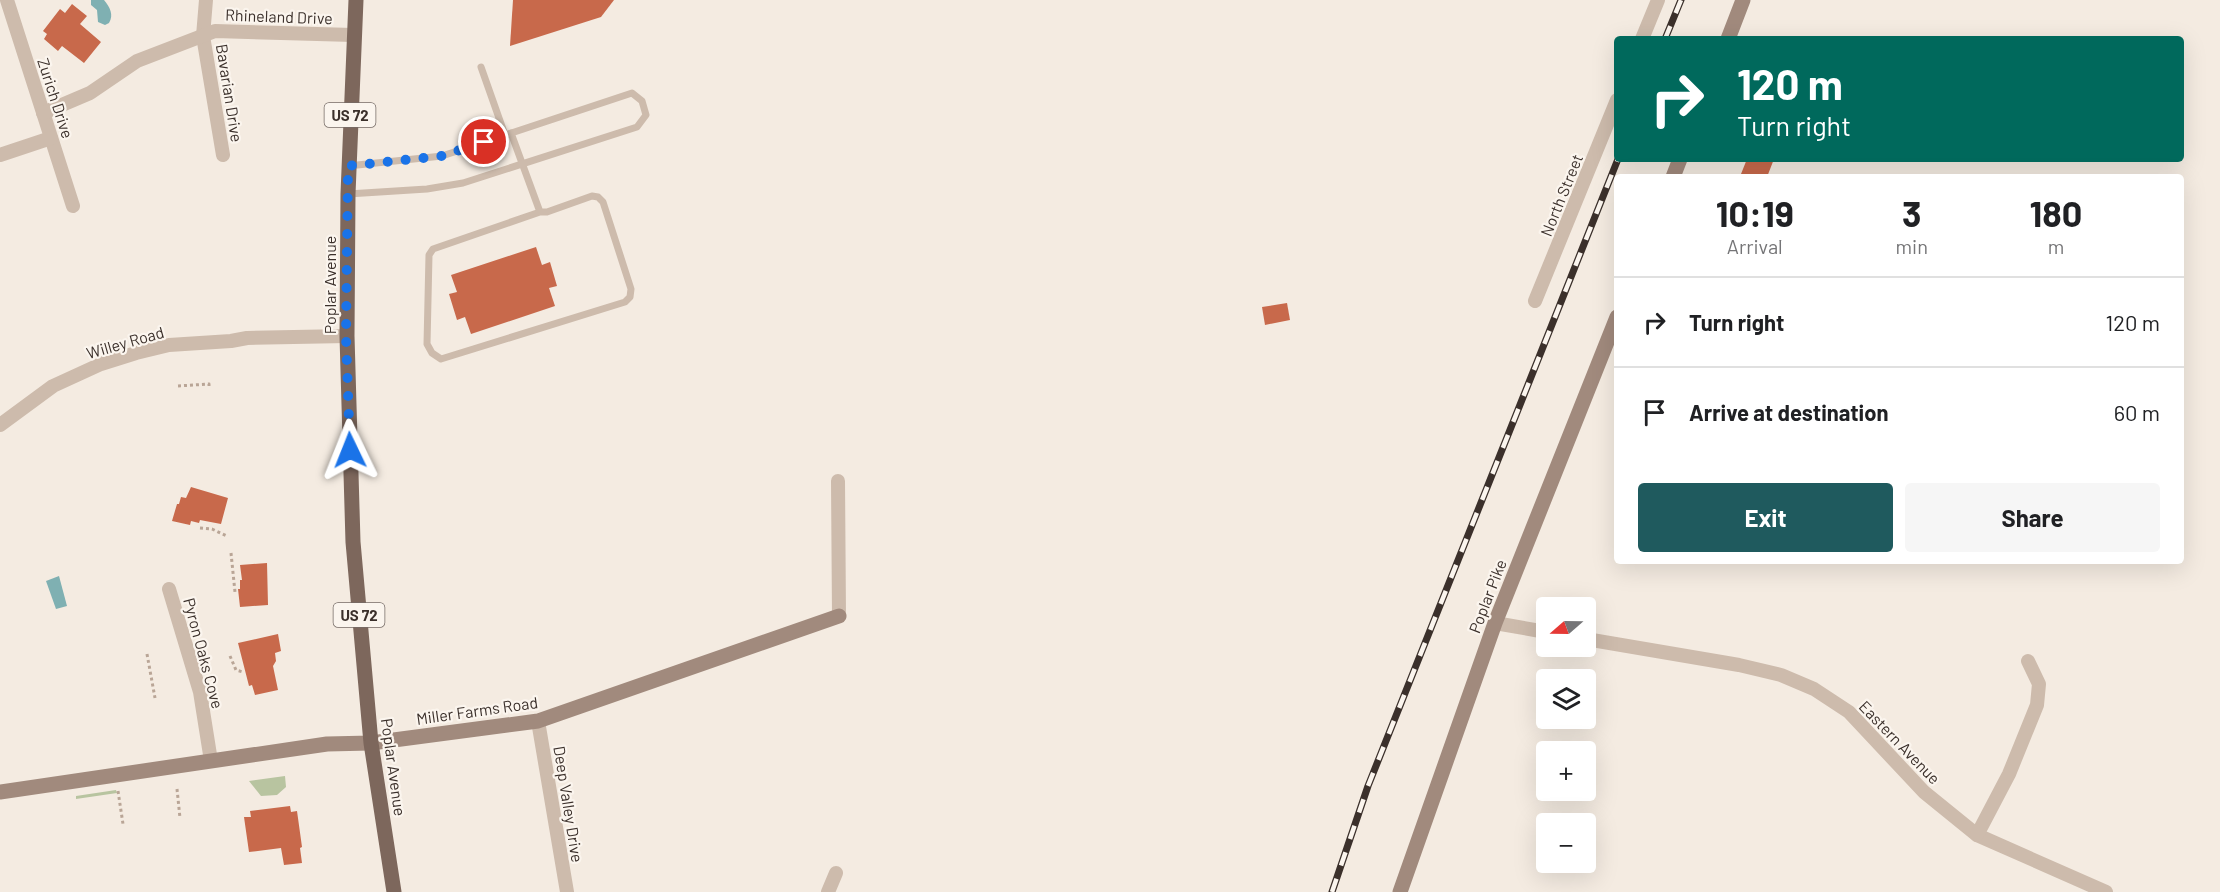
<!DOCTYPE html>
<html lang="en">
<head>
<meta charset="utf-8">
<style>
  body { margin:0; font-family:Barlow,sans-serif; background:#f6f6f6; color:#202124; height:100vh; display:flex; flex-direction:column; font-size:22px; white-space:nowrap }
  * { box-sizing:border-box; margin:0 }
  p { font-size:20px; color:#757577 }
  .icon { flex:none; width:33px; height:33px; fill:none; stroke:currentColor; stroke-width:2; stroke-linecap:round; stroke-linejoin:round }
  .map { position:relative; flex:1; overflow:hidden }
  .side { position:absolute; left:1614px; top:174px; width:570px; height:390px; display:flex; flex-direction:column; background:#fff; border-radius:6px; box-shadow:0 6px 24px #0002 }
  .side>* { flex:none }
  .banner { position:absolute; left:1614px; top:36px; width:570px; height:126px; border-radius:6px; box-shadow:0 6px 24px #0002; background:#00695c; color:#fff; overflow:hidden }
  .needle { width:39px; rotate:250deg }
  .tools { position:absolute; left:1536px; top:597px; display:grid; gap:12px }
  .tools a { display:grid; place-items:center; width:60px; height:60px; border-radius:6px; background:#fff; box-shadow:0 6px 24px #0002; font-size:30px }
  .pin { position:absolute; display:grid; place-items:center; width:51px; height:51px; color:#fff; margin:-26px; border:3px solid #fff; border-radius:50%; box-shadow:0 2px 6px #0007 }
  .me { position:absolute; width:66px; margin:-33px; rotate:358deg; stroke-linejoin:round; filter:drop-shadow(0 0 4px #0008) }
  .turn { display:flex; align-items:center; gap:21px; height:126px; padding:0 24px; font-size:27px }
  .turn .icon { width:78px; height:78px; stroke-width:2.5 }
  .turn b { display:block; font-size:42px; line-height:51px }
  .eta { display:flex; justify-content:space-evenly; align-items:center; height:102px; text-align:center }
  .eta b { font-size:36px; font-weight:700; line-height:42px }
  .cta { display:flex; gap:12px; margin-top:auto; padding:12px 24px }
  .cta a { flex:1; height:69px; border-radius:6px; background:#1f5a5e; color:#fff; font-size:24px; font-weight:700; line-height:69px; text-align:center }
  .cta a+a { background:#f6f6f6; color:#202124 }
  ul { padding:0; list-style:none }
  li { display:flex; align-items:center; gap:18px; height:90px; padding:0 24px; border-top:2px solid #e0e0e0 }
  li div { flex:1 }
  li b { display:block; font-size:22px }
  li em { font-style:normal }
  .map>svg:first-child { display:block }
  .green { fill:#b8c4a0 }
  .water { fill:#7fb0b2 }
  .building { fill:#c8694b }
  .lines { fill:none; stroke-linecap:round; stroke-linejoin:round }
  .path { stroke:#b9a596; stroke-width:3; stroke-dasharray:3 3; stroke-linecap:butt }
  .lane { stroke:#cdbbac; stroke-width:7 }
  .street { stroke:#cdbbac; stroke-width:14 }
  .secondary { stroke:#a18a7d; stroke-width:15 }
  .primary { stroke:#7d675c; stroke-width:15 }
  .rail-casing { stroke:#3b302b; stroke-width:7 }
  .rail { stroke:#fbf5ee; stroke-width:4.5; stroke-dasharray:14; stroke-linecap:butt }
  .route { stroke:#1a73e8; stroke-width:10; stroke-dasharray:0 18 }
  .labels { text-anchor:middle; dominant-baseline:central; stroke-width:4.5; stroke-linejoin:round; paint-order:stroke }
  .shield { fill:#fbf5ee; stroke:#756b66; stroke-width:1.5 }
  .shield-label { font-size:15px; font-weight:bold; fill:#3b302b }
  .street-label { font-size:16px; fill:#3b302b; stroke:#fbf5ee }
</style>
</head>
<body>
<div class="map">
<svg width="2220" height="892" viewBox="0 0 2220 892">
  <rect width="100%" height="100%" fill="#f4ebe1"/>
  <g class="green">
    <path d="M285,776l1,11 -9,8 -16,1 -12,-15z"/>
    <path d="M116,790l1,3 -41,6v-3z"/>
  </g>
  <g class="water">
    <path d="M91,0h13c6,7 10,15 5,23l-4,2 -7,-3 -1,-12 -6,-5z"/>
    <path d="M59,576l8,30 -11,3 -10,-28z"/>
  </g>
  <g class="building">
    <path d="M513,0h101l-13,17 -91,29z"/>
    <path d="M72,4l15,12 -7,8 21,18 -17,21 -22,-17 -4,5 -14,-12 3,-5 -4,-3 17,-22 5,4z"/>
    <path d="M1747,159h27l-7,18h-18l-8,-3z"/>
    <path d="M536,247l6,18 8,-3 7,24 -8,2 6,18 -84,28 -6,-17 -8,3 -8,-26 8,-2 -6,-17z"/>
    <path d="M1287,303l3,17 -25,5 -3,-18z"/>
    <path d="M191,487l37,11 -7,26 -21,-4 -1,3 -8,-2 -1,4 -18,-4 5,-17h2l2,-7 5,1z"/>
    <path d="M267,563l1,42 -28,2 -2,-18h2v-9h2l-2,-15z"/>
    <path d="M278,634l3,17 -6,2 1,8 -3,5 5,24 -23,5 -3,-10 -3,1 -11,-43z"/>
    <path d="M290,806l1,6 6,-1 5,36 -2,1 2,15 -18,2 -3,-17 -32,4 -5,-35h7l-1,-6z"/>
  </g>
  <g class="lines">
    <g class="path">
      <path d="M178,386l31,-2v5"/>
      <path d="M200,528l12,1 15,7"/>
      <path d="M231,553l4,39"/>
      <path d="M147,654l8,44"/>
      <path d="M230,656l6,14 7,2"/>
      <path d="M177,789l3,29"/>
      <path d="M118,791l5,33"/>
    </g>
    <g class="lane">
      <path d="M481,67l24,68"/>
      <path d="M511,133l29,79h7l45,-16 6,1 5,5 28,87 -1,8 -5,5 -184,57 -9,-6 -5,-9 2,-89 4,-6 107,-37"/>
      <path d="M348,194l79,-5 36,-6 174,-56 9,-12 -4,-14 -10,-8 -190,63 -94,10"/>
    </g>
    <g class="street">
      <path d="M7,0l66,206"/>
      <path d="M206,0l-3,36 20,119"/>
      <path d="M1642,39l16,-39"/>
      <path d="M43,113l47,-20 47,-32 78,-30 138,4"/>
      <path d="M0,155l51,-17"/>
      <path d="M1535,301l82,-201"/>
      <path d="M0,425l53,-39 48,-22 35,-11 33,-8 62,-4 16,-3 100,-2"/>
      <path d="M838,481l1,135"/>
      <path d="M169,589l31,103 11,69"/>
      <path d="M1495,623l51,9"/>
      <path d="M1586,639l153,26 42,10 33,14 35,23 75,80 53,43 129,57"/>
      <path d="M538,721l29,171"/>
      <path d="M1977,835l32,-61 28,-69 2,-21 -11,-23"/>
      <path d="M828,892l8,-19"/>
    </g>
    <g class="secondary">
      <path d="M1728,39l15,-39"/>
      <path d="M1673,177l7,-18"/>
      <path d="M0,792l327,-48 44,-1 167,-22 301,-105"/>
      <path d="M1400,892l95,-269 122,-306"/>
    </g>
    <path class="primary" d="M356,0l-8,194 -1,142 6,206 18,201 23,149"/>
    <g class="rail-casing">
      <g id="rail">
        <path d="M1665,39l16,-39"/>
        <path d="M1332,892l36,-106 250,-627"/>
      </g>
    </g>
    <use href="#rail" class="rail"/>
  </g>
  <g class="lines">
    <path class="route" d="M350,450l-4,-114 2,-170 94,-10 42,-14"/>
  </g>
  <g class="labels">
    <g class="shield">
      <rect x="324.5" y="103" width="51" height="24" rx="4.5"/>
      <rect x="333.5" y="603" width="51" height="24" rx="4.5"/>
    </g>
    <g class="shield-label">
      <text x="350" y="115">US 72</text>
      <text x="359" y="615">US 72</text>
    </g>
    <g class="street-label">
      <text transform="translate(279 16) rotate(2)">Rhineland Drive</text>
      <text transform="translate(230 93) rotate(81)">Bavarian Drive</text>
      <text transform="translate(56 98) rotate(72)">Zurich Drive</text>
      <text transform="translate(1561 195) rotate(-68)">North Street</text>
      <text transform="translate(329 285) rotate(-90)">Poplar Avenue</text>
      <text transform="translate(125 342) rotate(-16)">Willey Road</text>
      <text transform="translate(1487 596) rotate(-69)">Poplar Pike</text>
      <text transform="translate(204 653) rotate(75)">Pyron Oaks Cove</text>
      <text transform="translate(477 710) rotate(-8)">Miller Farms Road</text>
      <text transform="translate(1900 742) rotate(46)">Eastern Avenue</text>
      <text transform="translate(394 767) rotate(82)">Poplar Avenue</text>
      <text transform="translate(569 804) rotate(81)">Deep Valley Drive</text>
    </g>
  </g>
</svg>
<div class="tools">
<a><svg class="needle" viewBox="-14 -14 28 28"><path d="M0-13l5 13h-10z" fill="#e53935"/><path d="M0 13l5-13h-10z" fill="#757577"/></svg></a>
<a><svg class="icon" aria-label="layers" viewBox="0 0 24 24"><path d="M12 4l9 5-9 5-9-5zM3 14l9 5 9-5"/></svg></a>
<a>+</a>
<a>−</a>
</div>
<div class="pin" style="left:484px;top:142px;background:#d93025"><svg class="icon" aria-label="arrive" viewBox="0 0 24 24"><path d="M6 21V4h12l-3 4 3 4H6"/></svg></div>
<svg class="me" style="left:350px;top:450px" viewBox="-20 -20 40 40"><path d="M0-17L14 15 0 8-14 15z" fill="#1a73e8" stroke="#fff" stroke-width="4"/></svg>
<div class="banner">
<div class="turn"><svg class="icon" aria-label="right" viewBox="0 0 24 24"><path d="M7 20v-9h11M14 6l5 5-5 5"/></svg><div><b>120 m</b>Turn right</div></div>
</div>
<section class="side">
<div class="eta">
<div><b>10:19</b><p>Arrival</p></div>
<div><b>3</b><p>min</p></div>
<div><b>180</b><p>m</p></div>
</div>
<ul>
<li><svg class="icon" aria-label="right" viewBox="0 0 24 24"><path d="M7 20v-9h11M14 6l5 5-5 5"/></svg><div><b>Turn right</b></div><em>120 m</em></li>
<li><svg class="icon" aria-label="arrive" viewBox="0 0 24 24"><path d="M6 21V4h12l-3 4 3 4H6"/></svg><div><b>Arrive at destination</b></div><em>60 m</em></li>
</ul>
<div class="cta"><a>Exit</a><a>Share</a></div>
</section>
</div>
</body>
</html>
